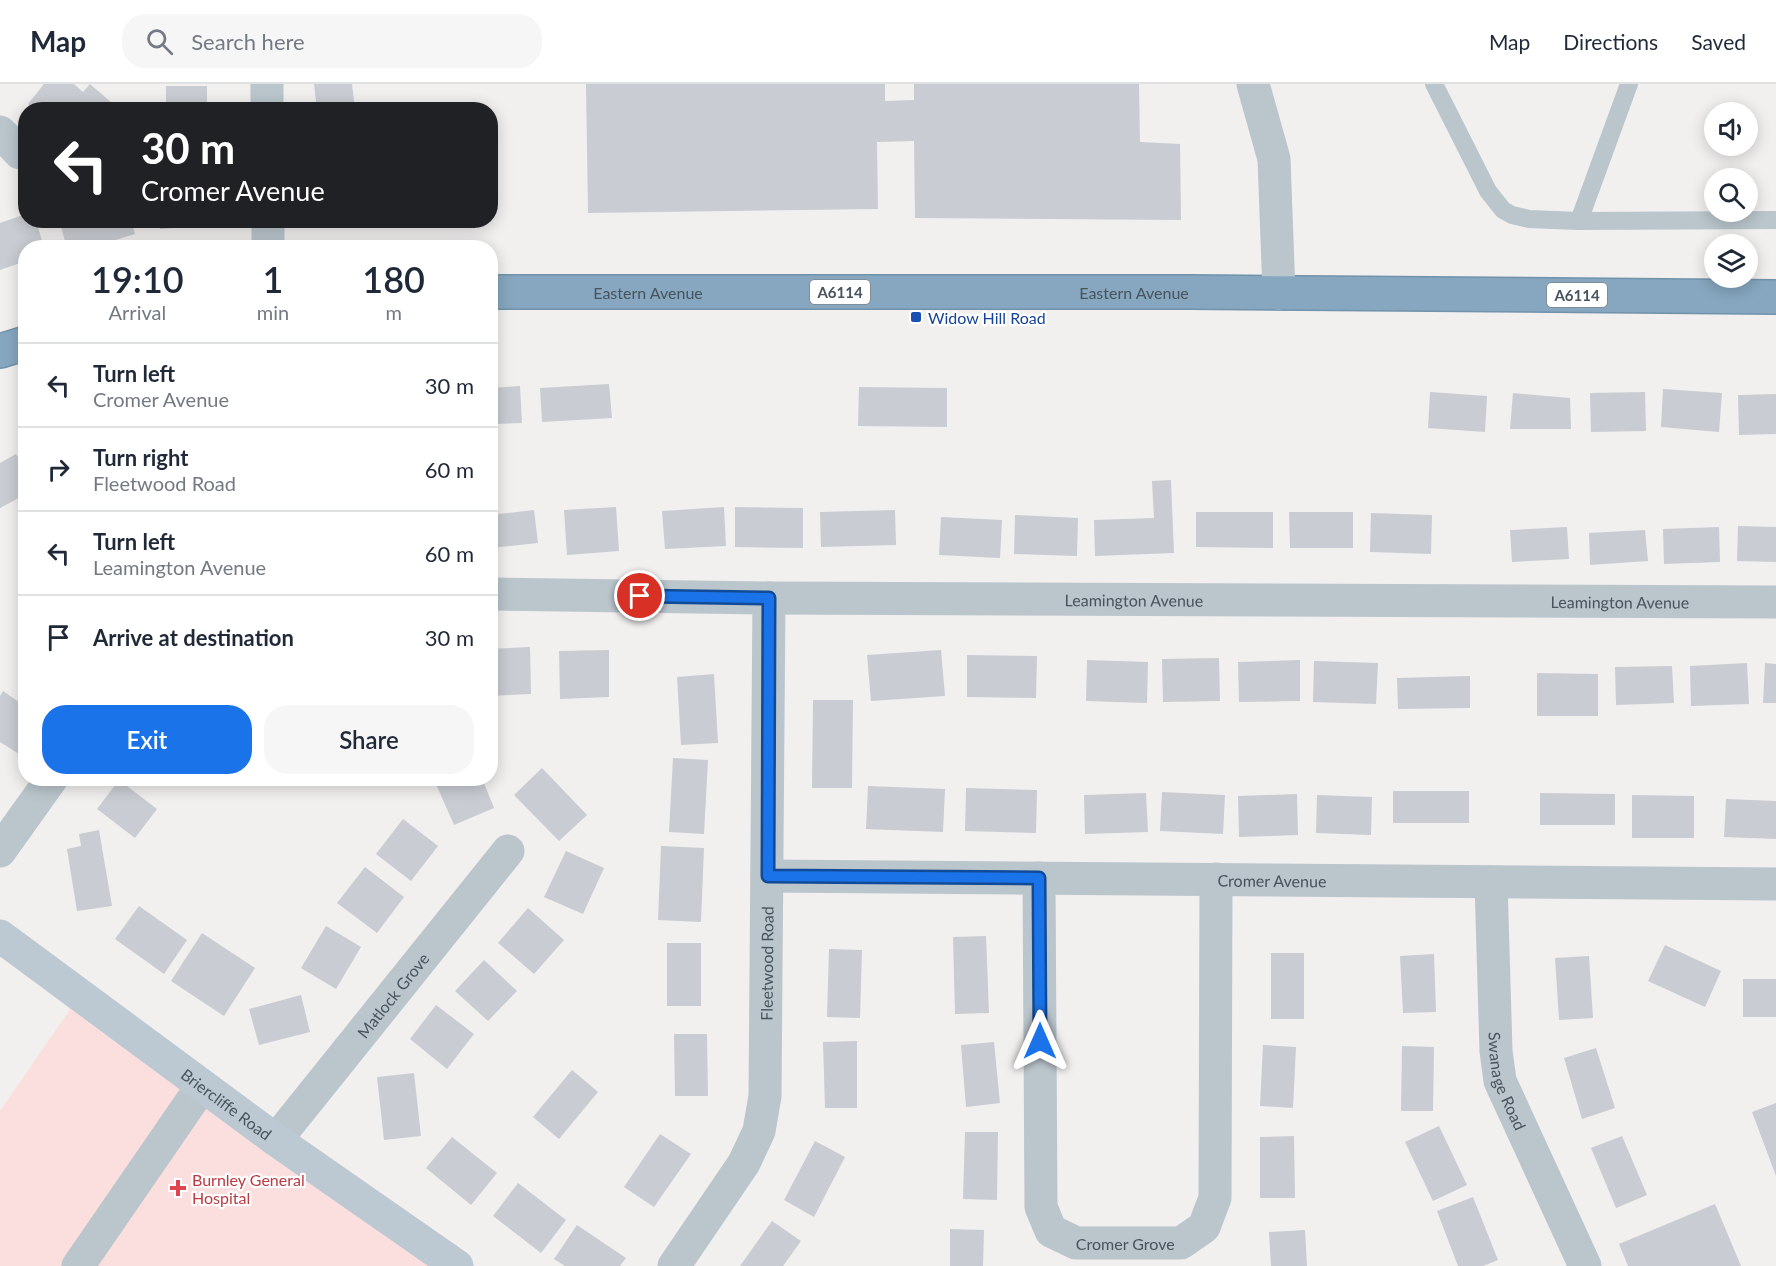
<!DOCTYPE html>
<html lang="en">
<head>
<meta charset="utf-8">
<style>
  body { margin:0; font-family:Lato,sans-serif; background:#f6f6f7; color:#1f2937; height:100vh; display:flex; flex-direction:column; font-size:22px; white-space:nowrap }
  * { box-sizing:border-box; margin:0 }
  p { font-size:20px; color:#747a83 }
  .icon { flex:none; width:33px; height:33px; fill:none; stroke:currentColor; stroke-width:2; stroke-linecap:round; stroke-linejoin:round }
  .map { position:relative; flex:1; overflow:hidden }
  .side { position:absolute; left:18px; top:156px; width:480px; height:546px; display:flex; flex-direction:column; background:#fff; border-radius:24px; box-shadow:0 3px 15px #0003 }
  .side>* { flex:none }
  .hud { position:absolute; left:18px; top:18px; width:480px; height:126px; border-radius:24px; box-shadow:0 3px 15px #0003; background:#202124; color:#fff; overflow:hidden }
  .fabs { position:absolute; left:1704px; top:18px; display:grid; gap:12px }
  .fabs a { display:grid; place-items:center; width:54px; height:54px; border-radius:50%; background:#fff; box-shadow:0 3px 15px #0003; font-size:30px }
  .pin { position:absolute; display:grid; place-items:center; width:51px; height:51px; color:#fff; margin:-26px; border:3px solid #fff; border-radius:50%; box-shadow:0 2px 6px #0007 }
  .me { position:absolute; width:66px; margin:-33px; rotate:0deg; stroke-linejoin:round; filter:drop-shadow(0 0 4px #0008) }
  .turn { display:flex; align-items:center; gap:21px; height:126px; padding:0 24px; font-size:27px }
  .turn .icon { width:78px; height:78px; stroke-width:2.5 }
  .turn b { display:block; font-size:42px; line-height:51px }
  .eta { display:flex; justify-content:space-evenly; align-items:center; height:102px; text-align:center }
  .eta b { font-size:36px; font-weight:600; line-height:42px }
  .primary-button { display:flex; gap:12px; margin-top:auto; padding:12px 24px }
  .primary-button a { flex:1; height:69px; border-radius:24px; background:#1a73e8; color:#fff; font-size:24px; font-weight:600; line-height:69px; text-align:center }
  .primary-button a+a { background:#f6f6f7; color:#1f2937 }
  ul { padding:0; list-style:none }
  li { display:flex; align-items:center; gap:18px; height:84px; padding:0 24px; border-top:2px solid #e0e1e3 }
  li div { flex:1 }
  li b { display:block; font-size:22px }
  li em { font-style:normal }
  header { display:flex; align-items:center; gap:36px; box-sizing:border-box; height:84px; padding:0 30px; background:#fff; border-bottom:2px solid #e0e1e3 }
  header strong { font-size:28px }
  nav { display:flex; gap:33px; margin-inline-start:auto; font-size:21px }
  .search { width:420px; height:54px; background:#f6f6f7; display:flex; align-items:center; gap:15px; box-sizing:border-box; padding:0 21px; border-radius:24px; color:#747a83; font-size:22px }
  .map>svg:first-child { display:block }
  .medical { fill:#fbdfdf }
  .building { fill:#c9ccd2 }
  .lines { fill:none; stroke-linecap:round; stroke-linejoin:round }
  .highway-casing { stroke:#7192ab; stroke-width:36 }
  .lane { stroke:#bac5cc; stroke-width:18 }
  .street { stroke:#bac5cc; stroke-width:33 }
  .secondary { stroke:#bcc9d3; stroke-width:33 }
  .highway { stroke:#86a7bf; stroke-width:33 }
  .route-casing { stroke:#114b97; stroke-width:15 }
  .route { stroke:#1a73e8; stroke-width:10 }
  .transit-dot { fill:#1a4fb4; stroke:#fff; stroke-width:2 }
  .health-dot { fill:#e0444e; stroke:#fff; stroke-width:2 }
  .labels { text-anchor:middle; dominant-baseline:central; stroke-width:4.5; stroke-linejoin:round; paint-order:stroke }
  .shield { fill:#fff; stroke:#7e878e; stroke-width:1.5 }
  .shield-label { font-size:15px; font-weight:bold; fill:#47545d }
  .street-label { font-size:16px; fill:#47545d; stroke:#fff }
  .transit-label { font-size:16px; fill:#164399; stroke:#fff; text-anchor:start }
  .health-label { font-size:16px; fill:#be3a42; stroke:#fff; text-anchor:start }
</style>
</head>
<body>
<header>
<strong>Map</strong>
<div class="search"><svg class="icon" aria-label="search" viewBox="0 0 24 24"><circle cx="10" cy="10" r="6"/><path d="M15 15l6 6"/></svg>Search here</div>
<nav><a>Map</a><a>Directions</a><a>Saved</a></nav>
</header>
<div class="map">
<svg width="1776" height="1182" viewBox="0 0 1776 1182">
  <rect width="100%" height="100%" fill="#f2efef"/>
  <path class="medical" d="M80,911l387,271h-467v-155z"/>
  <g class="building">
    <path d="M44,0h30l9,8 7,-8 22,19 -5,7h-73l-6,-6z"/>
    <path d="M314,0h38l3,26h-38z"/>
    <path d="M586,0h299v17l29,-1v-16h225l1,58 40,2 1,76 -266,-2 -1,-77 -37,1 1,67 -290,4z"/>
    <rect x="166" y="2" width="41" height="24"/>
    <path d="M26,130v6h10l8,28h-18v13l-26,9v-47z"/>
    <path d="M59,136h72l4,14 -45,14h-23z"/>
    <path d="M159,136h76v4l-75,5z"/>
    <path d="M609,300l3,34 -70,4 -2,-34z"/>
    <path d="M520,302l2,37 -32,1v-36z"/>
    <path d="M859,303l88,1v39l-89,-1z"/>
    <path d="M1663,305l59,4 -3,39 -58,-5z"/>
    <path d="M1430,308l57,4 -2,36 -57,-4z"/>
    <path d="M1645,308l1,39 -55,1 -1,-39z"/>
    <path d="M1513,309l57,5 1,31h-61z"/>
    <path d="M1776,310v40l-37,1 -1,-40z"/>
    <path d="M16,370l10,17v23l-26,14v-45z"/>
    <path d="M1171,396l3,73 -79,3 -1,-36 60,-2 -2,-37z"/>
    <path d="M616,423l3,44 -52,4 -3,-45z"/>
    <path d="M724,423l2,39 -61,3 -3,-38z"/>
    <path d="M735,423l68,1v40l-68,-1z"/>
    <path d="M534,426l4,33 -48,5v-33z"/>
    <path d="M895,426l1,35 -75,2 -1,-35z"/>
    <path d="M1196,428h77v36l-77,-1z"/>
    <path d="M1289,428h64v36h-63z"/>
    <path d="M1371,429l61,2 -1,39 -61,-2z"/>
    <path d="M1015,431l63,3 -1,38 -63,-2z"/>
    <path d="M941,433l61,3 -2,38 -61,-3z"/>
    <path d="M1738,442l38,1v35l-39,-1z"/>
    <path d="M1567,443l2,32 -57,3 -2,-32z"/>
    <path d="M1719,443l1,35 -56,2 -1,-35z"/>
    <path d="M1645,446l3,31 -58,4 -1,-32z"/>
    <path d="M530,563l1,47 -41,2v-47z"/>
    <path d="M609,566v47l-49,2 -1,-48z"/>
    <path d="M941,566l4,46 -74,5 -4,-46z"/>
    <path d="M967,571l70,1 -1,42 -69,-1z"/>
    <path d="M1219,574l1,43 -57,1 -1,-43z"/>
    <path d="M1087,576l61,2 -1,41 -61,-2z"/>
    <path d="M1300,576v41l-61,1 -1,-40z"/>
    <path d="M1314,577l64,2 -2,41 -63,-2z"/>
    <path d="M1747,579l2,41 -58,2 -1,-40z"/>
    <path d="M1765,579l11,1v39h-13z"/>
    <path d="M1672,582l2,37 -58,2 -1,-38z"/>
    <path d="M1537,589l61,1v42h-61z"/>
    <path d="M714,590l4,69 -37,2 -4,-68z"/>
    <path d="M1470,592v32l-72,1 -1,-31z"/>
    <path d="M3,607l23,16v37l-7,10 -19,-12v-46z"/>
    <path d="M813,616h40l-1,88h-40z"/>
    <path d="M673,674l35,2 -4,74 -35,-2z"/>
    <path d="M542,684l45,47 -28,26 -45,-46z"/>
    <path d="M449,694h33l12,30 -40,17 -18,-41z"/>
    <path d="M119,696l38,29 -22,29 -38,-29z"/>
    <path d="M868,702l77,3 -2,43 -77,-3z"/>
    <path d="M966,704l71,2 -1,43 -71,-2z"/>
    <rect x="1393" y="707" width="76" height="32"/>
    <path d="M1162,708l63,3 -2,39 -63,-3z"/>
    <path d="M1146,709l2,39 -63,2 -1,-39z"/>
    <path d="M1540,709l75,1v31h-75z"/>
    <path d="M1297,710l1,41 -59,2 -1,-41z"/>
    <path d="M1317,711l55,2 -1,38 -55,-2z"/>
    <path d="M1632,711l62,1v42h-62z"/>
    <path d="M1726,715l50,2v38l-52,-2z"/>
    <path d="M403,735l35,27 -27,35 -35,-27z"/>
    <path d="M99,746l13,76 -35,5 -10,-62 14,-3 -2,-12z"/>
    <path d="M661,762l43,2 -3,74 -43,-2z"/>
    <path d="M566,767l38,17 -21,46 -39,-17z"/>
    <path d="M365,783l39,30 -27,36 -40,-30z"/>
    <path d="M139,822l48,34 -23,34 -49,-35z"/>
    <path d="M528,824l36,32 -30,34 -36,-31z"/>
    <path d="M326,842l35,21 -25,42 -35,-21z"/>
    <path d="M202,849l53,35 -31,48 -53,-35z"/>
    <path d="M986,852l3,77 -34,1 -2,-77z"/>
    <rect x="667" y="859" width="34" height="63"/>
    <path d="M1665,861l56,26 -16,36 -57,-26z"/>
    <path d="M829,865l33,1 -2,68 -33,-1z"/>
    <rect x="1271" y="869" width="33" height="66"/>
    <path d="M1434,870l2,58 -33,1 -3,-57z"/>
    <path d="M1589,872l4,62 -34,2 -4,-62z"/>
    <path d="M484,876l33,31 -29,30 -33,-30z"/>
    <rect x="1743" y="895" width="33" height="38"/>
    <path d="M301,911l9,37 -51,13 -10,-36z"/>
    <path d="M436,921l38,29 -27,35 -37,-30z"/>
    <path d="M674,950h33l1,62h-33z"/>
    <path d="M857,957v67h-32l-2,-66z"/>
    <path d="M994,958l6,61 -34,4 -5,-62z"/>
    <path d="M1263,961l33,2 -3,61 -33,-2z"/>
    <path d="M1402,962l32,1 -1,64h-32z"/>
    <path d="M1596,964l19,60 -33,11 -18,-61z"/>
    <path d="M572,986l26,22 -39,47 -26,-22z"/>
    <path d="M414,989l7,63 -37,4 -7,-63z"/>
    <path d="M1776,1019v73l-24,-64z"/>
    <path d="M1439,1042l28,59 -34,16 -28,-59z"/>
    <path d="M965,1048h33l-1,68 -34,-1z"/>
    <path d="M660,1050l31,20 -37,53 -30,-20z"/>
    <path d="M1294,1052l1,62h-35v-61z"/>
    <path d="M1622,1052l25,59 -31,13 -25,-60z"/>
    <path d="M452,1053l45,36 -26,32 -45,-37z"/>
    <path d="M815,1057l30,16 -31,60 -30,-17z"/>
    <path d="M518,1099l48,37 -25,33 -48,-37z"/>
    <path d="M1473,1113l25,63 -15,6h-25l-21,-55z"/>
    <path d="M1715,1120l26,62h-113l-9,-22z"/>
    <path d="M772,1137l29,20 -18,25h-43z"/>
    <path d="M577,1141l49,33 -6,8h-55l-11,-7z"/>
    <path d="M950,1145l34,1 -1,36h-33z"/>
    <path d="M1305,1146l2,36h-36l-2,-34z"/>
  </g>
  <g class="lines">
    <g class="highway-casing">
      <g id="highway">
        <path id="s8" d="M490,208h700l586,5"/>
        <path d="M0,267l26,-8"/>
      </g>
    </g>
    <g class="lane">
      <path d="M1434,0l54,107 15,19 9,5 17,4 50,2 197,-1"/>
      <path d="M1579,137l50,-137"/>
    </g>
    <g class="street">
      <path d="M267,0v26"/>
      <path d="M1253,0l21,75 5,134"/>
      <path d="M0,48l20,21"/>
      <path d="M268,136v28"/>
      <path id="s1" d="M490,510l279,4 1007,4"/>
      <path d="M0,767l52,-73"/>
      <path id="s2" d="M768,792l1008,8"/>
      <path id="s3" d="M1039,794l2,329 10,24 25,12h105l23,-16 11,-29 1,-319"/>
      <path id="s4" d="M1491,798l5,169 4,30 85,185"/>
      <path id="s5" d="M276,1056l232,-289"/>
      <path d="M78,1182l124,-180"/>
      <path id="s6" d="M674,1182l70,-103 15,-32 6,-35 4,-498"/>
    </g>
    <path class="secondary" id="s7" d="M0,852l276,204 181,126"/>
    <use href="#highway" class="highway"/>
  </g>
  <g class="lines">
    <g class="route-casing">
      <path id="route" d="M640,512l129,2 -1,278 271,2 1,163"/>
    </g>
    <use href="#route" class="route"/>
  </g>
  <rect class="transit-dot" x="910" y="227" width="12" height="12" rx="3"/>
  <path class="health-dot" d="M175 1095h6v6h6v6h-6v6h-6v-6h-6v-6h6z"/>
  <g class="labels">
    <g class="shield">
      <rect x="810" y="196" width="60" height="24" rx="4.5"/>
      <rect x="1547" y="199" width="60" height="24" rx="4.5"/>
    </g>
    <g class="shield-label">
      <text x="840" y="208">A6114</text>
      <text x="1577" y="211">A6114</text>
    </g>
    <g class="street-label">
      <text stroke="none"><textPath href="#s8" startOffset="158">Eastern Avenue</textPath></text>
      <text stroke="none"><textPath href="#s8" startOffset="644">Eastern Avenue</textPath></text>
      <text stroke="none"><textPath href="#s1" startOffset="644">Leamington Avenue</textPath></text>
      <text stroke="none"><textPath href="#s1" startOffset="1130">Leamington Avenue</textPath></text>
      <text stroke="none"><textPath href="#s2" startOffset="504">Cromer Avenue</textPath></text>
      <text stroke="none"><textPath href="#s6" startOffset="328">Fleetwood Road</textPath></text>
      <text stroke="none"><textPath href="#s5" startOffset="186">Matlock Grove</textPath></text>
      <text stroke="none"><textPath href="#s4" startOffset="201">Swanage Road</textPath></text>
      <text stroke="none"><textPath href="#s7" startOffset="282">Briercliffe Road</textPath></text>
      <text stroke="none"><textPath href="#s3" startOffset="432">Cromer Grove</textPath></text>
    </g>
    <g class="transit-label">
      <text x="928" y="233">Widow Hill Road</text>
    </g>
    <g class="health-label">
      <text x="192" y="1095">Burnley General<tspan x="192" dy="18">Hospital</tspan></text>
    </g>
  </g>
</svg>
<div class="fabs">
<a><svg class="icon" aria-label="sound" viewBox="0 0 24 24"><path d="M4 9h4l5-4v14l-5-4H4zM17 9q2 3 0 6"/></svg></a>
<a><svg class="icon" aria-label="search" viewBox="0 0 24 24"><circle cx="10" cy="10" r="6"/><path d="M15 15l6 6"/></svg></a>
<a><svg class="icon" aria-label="layers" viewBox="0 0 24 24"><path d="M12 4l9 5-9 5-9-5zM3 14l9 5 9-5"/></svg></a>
</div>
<div class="pin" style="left:640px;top:512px;background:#d93025"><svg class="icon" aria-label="arrive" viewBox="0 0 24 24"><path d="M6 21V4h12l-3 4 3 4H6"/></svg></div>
<svg class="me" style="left:1040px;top:957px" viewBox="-20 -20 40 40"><path d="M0-17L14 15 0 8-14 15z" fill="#1a73e8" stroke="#fff" stroke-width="4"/></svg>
<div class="hud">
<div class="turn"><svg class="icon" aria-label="left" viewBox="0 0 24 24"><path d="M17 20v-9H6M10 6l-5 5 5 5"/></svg><div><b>30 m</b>Cromer Avenue</div></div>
</div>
<section class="side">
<div class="eta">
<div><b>19:10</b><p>Arrival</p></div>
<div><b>1</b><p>min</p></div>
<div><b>180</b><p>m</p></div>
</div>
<ul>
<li><svg class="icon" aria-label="left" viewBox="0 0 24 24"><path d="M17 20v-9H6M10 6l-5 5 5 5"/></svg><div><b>Turn left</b><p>Cromer Avenue</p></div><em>30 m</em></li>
<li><svg class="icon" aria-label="right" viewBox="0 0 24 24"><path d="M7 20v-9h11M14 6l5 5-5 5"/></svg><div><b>Turn right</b><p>Fleetwood Road</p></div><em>60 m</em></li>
<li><svg class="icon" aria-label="left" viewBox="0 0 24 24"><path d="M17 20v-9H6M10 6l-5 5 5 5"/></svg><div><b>Turn left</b><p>Leamington Avenue</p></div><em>60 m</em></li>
<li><svg class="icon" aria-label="arrive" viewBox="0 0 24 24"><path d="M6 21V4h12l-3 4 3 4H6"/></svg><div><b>Arrive at destination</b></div><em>30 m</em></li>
</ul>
<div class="primary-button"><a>Exit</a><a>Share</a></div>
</section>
</div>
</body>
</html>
